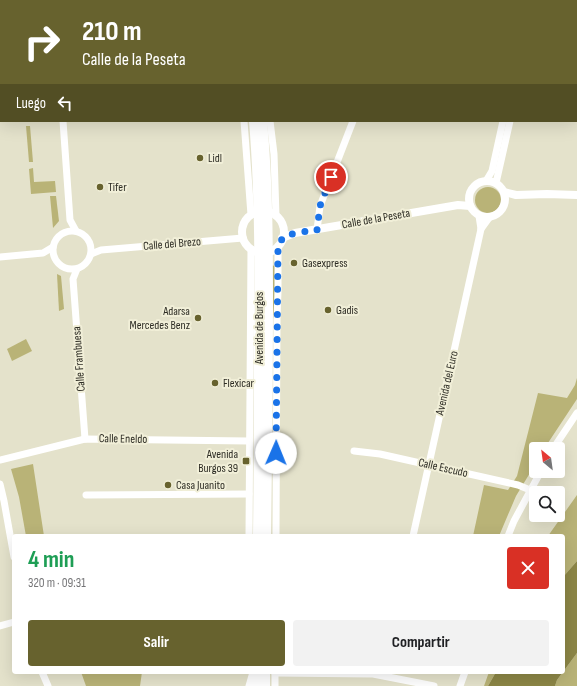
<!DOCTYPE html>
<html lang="es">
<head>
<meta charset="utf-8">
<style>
  body { margin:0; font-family:"Sofia Sans Condensed",sans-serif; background:#f2f2f2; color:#202124; height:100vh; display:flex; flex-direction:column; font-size:15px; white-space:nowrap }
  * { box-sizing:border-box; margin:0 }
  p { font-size:13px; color:#757577 }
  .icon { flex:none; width:22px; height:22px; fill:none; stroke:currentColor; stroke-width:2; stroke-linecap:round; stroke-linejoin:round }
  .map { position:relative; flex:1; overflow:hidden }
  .drawer { position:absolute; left:12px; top:534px; width:553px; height:140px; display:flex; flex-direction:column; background:#fff; border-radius:4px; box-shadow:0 4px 16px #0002 }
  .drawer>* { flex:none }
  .guide { position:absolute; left:0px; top:0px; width:577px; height:122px; box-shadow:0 4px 16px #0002; background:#67622e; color:#fff; overflow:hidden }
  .needle { width:26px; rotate:331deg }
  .controls { position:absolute; left:529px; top:442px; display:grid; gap:8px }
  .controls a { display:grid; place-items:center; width:36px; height:36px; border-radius:4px; background:#fff; box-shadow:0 4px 16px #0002; font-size:20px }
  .pin { position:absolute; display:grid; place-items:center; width:34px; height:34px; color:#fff; margin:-17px; border:2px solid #fff; border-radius:50%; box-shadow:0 1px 4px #0007 }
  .me { position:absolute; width:44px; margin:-22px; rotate:1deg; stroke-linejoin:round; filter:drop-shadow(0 0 3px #0008) }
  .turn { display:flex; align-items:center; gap:14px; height:84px; padding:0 16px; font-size:18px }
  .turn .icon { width:52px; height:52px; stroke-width:2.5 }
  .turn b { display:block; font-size:28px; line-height:34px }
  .then { display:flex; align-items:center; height:38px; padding:0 16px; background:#0003; gap:8px; font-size:15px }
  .round { display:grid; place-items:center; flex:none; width:42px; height:42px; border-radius:4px; background:#f2f2f2 }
  .overview { display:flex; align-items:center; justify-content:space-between; height:68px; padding:0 16px }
  h1 { font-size:24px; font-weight:700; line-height:30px; color:#1e9e55 }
  .cta { display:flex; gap:8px; margin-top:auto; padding:8px 16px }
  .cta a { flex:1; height:46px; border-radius:4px; background:#67622e; color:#fff; font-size:16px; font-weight:700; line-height:46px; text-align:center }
  .cta a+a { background:#f2f2f2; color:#202124 }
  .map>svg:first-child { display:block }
  .green { fill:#b9b377 }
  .water { fill:#8c8646 }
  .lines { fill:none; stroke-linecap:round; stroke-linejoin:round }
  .minor { stroke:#fff; stroke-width:7 }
  .major { stroke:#fff; stroke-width:8 }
  .highway { stroke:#fff; stroke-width:10 }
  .route { stroke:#1a73e8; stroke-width:7; stroke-dasharray:0 12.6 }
  .poi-dot { fill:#67622e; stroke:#f1efd8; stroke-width:1.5 }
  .labels { text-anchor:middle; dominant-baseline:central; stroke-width:4; stroke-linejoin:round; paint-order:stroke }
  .poi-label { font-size:12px; fill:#2e2d25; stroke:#f1efd8; text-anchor:start }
  .street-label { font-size:12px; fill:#2e2d25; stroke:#f1efd8 }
</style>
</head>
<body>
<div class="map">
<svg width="577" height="686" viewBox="0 0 577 686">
  <rect width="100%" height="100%" fill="#e4e2cb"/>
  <g class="green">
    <path d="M26,126h4l3,36h-4z"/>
    <path d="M33,168l1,14 21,-1 1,11 -25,2 -2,-25z"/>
    <circle cx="488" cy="200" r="13"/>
    <path d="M50,196h6l3,25 -6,7z"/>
    <path d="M271,265l4,1c0,11 2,50 -4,58z"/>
    <path d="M57,274l4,2 3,33 -5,2z"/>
    <path d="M26,339l6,12 -20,10 -5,-12z"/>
    <path d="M577,378v21l-33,50h-8v14l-20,33 -17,40h-26l11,-51 24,5 9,-14 21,-83 29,5 8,-13z"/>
    <path d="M33,464l11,72h-18l-7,-39 -8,-28z"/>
    <path d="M577,495v66l-14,16v-41h-15z"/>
    <path d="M577,653v33h-22l2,-6z"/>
    <path d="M81,672h61l-2,14h-54z"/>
    <path d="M489,672h7l-8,14h-4z"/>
  </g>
  <path class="water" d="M577,561v92l-20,27 -2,6h-67l8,-14h67v-95z"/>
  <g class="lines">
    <g class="minor">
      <path d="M54,0v1"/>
      <path d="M228,0v1"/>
      <path d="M254,0v1"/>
      <path d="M529,1v-1"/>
      <path d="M537,1v-1"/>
      <path d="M0,36h1"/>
      <path d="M63,121l7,99 6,11"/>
      <path d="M244,121l7,94"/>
      <path d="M270,121l4,33 2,62"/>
      <path d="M486,181l6,-10 11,-50"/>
      <path d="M496,183l14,-62"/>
      <path d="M481,229l8,-11"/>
      <path d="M317,230l3,-24 33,-85"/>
      <circle cx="72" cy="250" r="19"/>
      <path d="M91,254l10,-4 142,-12"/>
      <path d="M0,257l43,-4 10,-6"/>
      <path d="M77,269l-4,10 12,160"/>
      <path d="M553,449l24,-36"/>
      <path d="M354,451l26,3 138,31 12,5"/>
      <path d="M0,460l85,-21 164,2"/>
      <path d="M0,484l4,17 10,56"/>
      <path d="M86,495l163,-1"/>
      <path d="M249,536l2,-287"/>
      <path d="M276,536l1,-218 1,-27v-45"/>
      <path d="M413,536l68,-307 -2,-13"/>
      <path d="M508,536l6,-15 27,-50"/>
      <path d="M0,626l14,-4"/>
      <path d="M42,672l6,14"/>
      <path d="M275,673l98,1 61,12"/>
      <path d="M249,686l4,-14"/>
      <path d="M275,686v-14"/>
      <path d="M460,686l5,-14"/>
    </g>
    <g class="major">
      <circle cx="487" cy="199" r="18"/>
      <path d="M504,192l12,3 31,-1 30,1"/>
      <circle cx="263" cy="232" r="21"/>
      <path d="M282,238l13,-5 163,-28 12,1"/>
    </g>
    <g class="highway">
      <path d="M237,0v1"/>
      <path d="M246,0v1"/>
      <path d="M254,121c6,70 6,139 5,209 0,69 0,137 -1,206"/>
      <path d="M262,121c6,64 6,127 6,191 0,75 -1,149 -2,224"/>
      <path d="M257,686v-14"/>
      <path d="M265,686v-14"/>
    </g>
  </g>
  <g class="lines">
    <path class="route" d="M276,453l2,-207c1,-2 3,-6 5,-8 6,-5 25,-7 34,-8l3,-24 11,-29"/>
  </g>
  <g class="poi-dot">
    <circle cx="200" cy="158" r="4"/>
    <circle cx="100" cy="187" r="4"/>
    <circle cx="294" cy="263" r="4"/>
    <circle cx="328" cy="310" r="4"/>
    <circle cx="198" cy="318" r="4"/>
    <circle cx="215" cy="383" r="4"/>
    <rect x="242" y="457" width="8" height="8" rx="2"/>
    <circle cx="168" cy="485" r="4"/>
  </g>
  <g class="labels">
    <g class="poi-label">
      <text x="208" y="158">Lidl</text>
      <text x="108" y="187">Tifer</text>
      <text x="302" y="263">Gasexpress</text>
      <text x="336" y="310">Gadis</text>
      <text x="190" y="311" text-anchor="end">Adarsa<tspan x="190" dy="14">Mercedes Benz</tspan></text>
      <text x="223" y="383">Flexicar</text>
      <text x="238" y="454" text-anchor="end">Avenida<tspan x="238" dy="14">Burgos 39</tspan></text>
      <text x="176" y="485">Casa Juanito</text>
    </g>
    <g class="street-label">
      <text transform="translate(376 219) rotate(-10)">Calle de la Peseta</text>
      <text transform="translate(172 244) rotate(-5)">Calle del Brezo</text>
      <text transform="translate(259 328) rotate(-90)">Avenida de Burgos</text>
      <text transform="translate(79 359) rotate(-94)">Calle Frambuesa</text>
      <text transform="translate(447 383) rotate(-77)">Avenida del Euro</text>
      <text transform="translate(123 439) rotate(1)">Calle Eneldo</text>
      <text transform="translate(443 468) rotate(13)">Calle Escudo</text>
    </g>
  </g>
</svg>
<div class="controls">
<a><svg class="needle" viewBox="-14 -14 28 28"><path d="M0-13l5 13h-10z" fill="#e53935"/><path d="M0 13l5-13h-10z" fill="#757577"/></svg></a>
<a><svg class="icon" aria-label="search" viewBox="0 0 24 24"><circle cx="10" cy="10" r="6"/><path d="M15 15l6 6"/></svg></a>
</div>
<div class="pin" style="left:331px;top:177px;background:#d93025"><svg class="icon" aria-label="arrive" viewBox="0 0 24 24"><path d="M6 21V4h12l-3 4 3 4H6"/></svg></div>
<svg class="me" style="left:276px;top:453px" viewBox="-20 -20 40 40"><circle r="19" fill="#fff"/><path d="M0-13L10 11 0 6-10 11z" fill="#1a73e8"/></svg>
<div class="guide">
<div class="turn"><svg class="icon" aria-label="right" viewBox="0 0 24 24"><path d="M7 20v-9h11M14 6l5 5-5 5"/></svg><div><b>210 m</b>Calle de la Peseta</div></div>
<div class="then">Luego<svg class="icon" aria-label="left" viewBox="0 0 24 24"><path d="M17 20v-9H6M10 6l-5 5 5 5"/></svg></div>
</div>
<section class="drawer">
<div class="overview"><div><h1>4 min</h1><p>320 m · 09:31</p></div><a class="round" style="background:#d93025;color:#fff"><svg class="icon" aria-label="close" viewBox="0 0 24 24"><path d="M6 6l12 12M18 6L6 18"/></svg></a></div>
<div class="cta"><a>Salir</a><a>Compartir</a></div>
</section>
</div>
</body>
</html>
